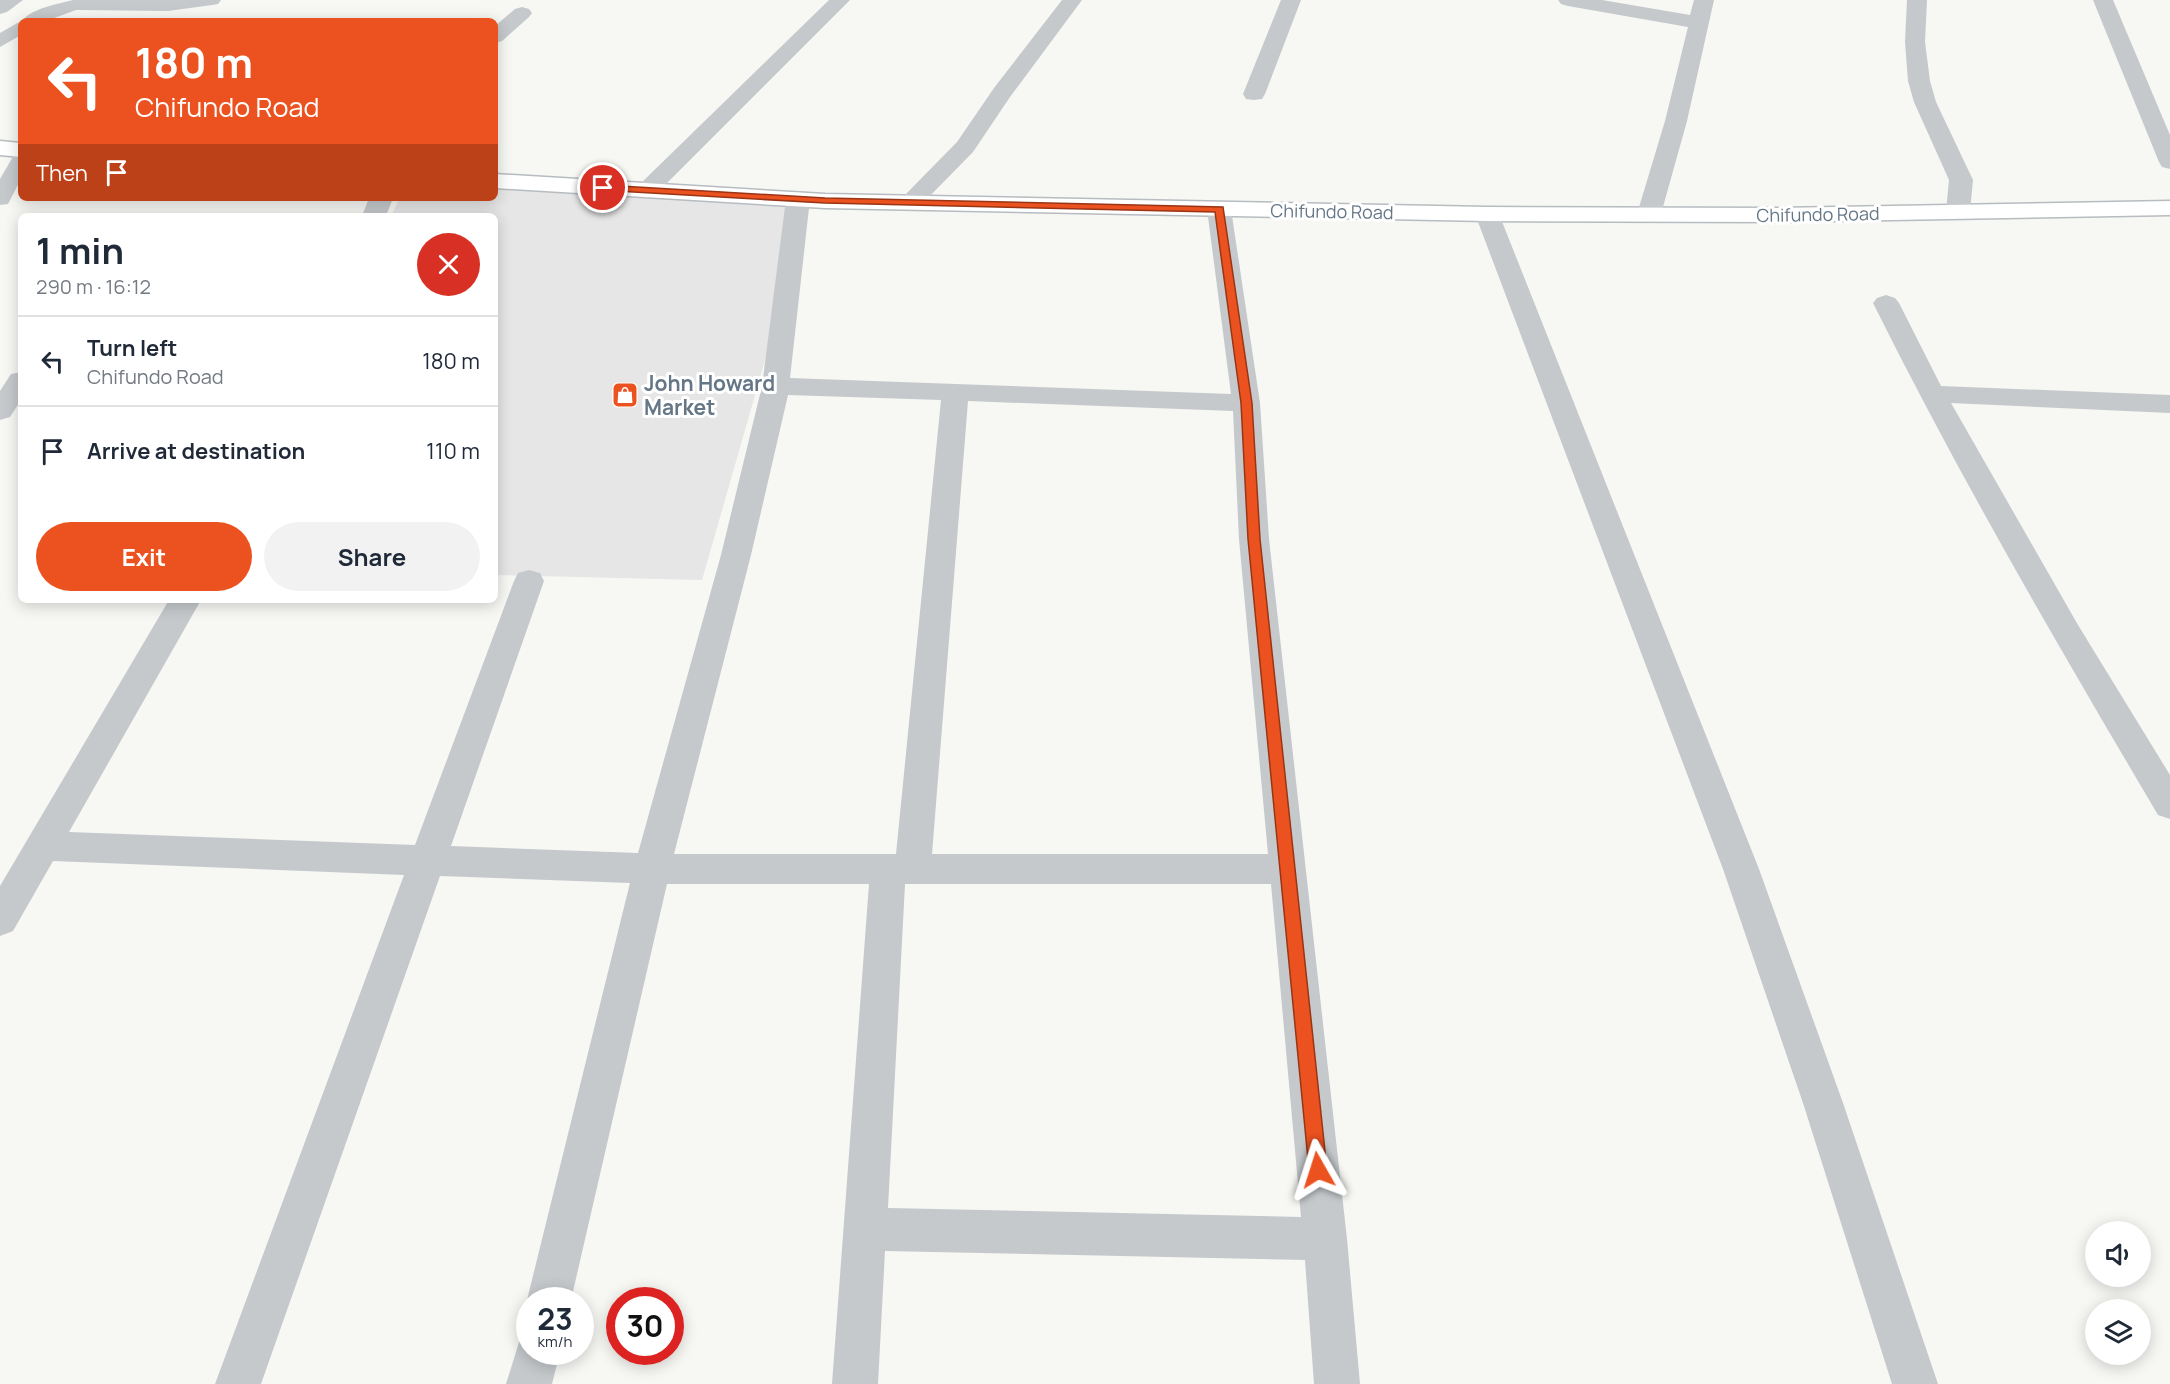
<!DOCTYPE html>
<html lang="en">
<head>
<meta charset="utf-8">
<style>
  body { margin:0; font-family:Manrope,sans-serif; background:#f2f2f3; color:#1f2937; height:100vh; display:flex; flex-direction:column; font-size:22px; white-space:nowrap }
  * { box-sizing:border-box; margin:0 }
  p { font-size:20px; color:#747a83 }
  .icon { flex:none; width:33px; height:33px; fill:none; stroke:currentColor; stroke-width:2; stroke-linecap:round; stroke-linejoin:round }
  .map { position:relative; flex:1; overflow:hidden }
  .drawer { position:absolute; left:18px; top:213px; width:480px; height:390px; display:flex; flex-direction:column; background:#fff; border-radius:9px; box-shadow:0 3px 15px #0003 }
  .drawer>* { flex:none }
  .banner { position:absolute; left:18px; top:18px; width:480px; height:183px; border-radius:9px; box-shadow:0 3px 15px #0003; background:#ec521f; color:#fff; overflow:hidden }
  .buttons { position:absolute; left:2085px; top:1221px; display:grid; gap:12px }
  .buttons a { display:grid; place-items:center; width:66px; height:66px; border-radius:50%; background:#fff; box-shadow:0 3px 15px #0003; font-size:30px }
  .speed { position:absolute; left:516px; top:1287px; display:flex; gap:12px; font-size:30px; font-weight:700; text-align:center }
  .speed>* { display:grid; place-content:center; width:78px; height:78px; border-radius:50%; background:#fff; box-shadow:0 3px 15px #0003; line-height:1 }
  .speed small { font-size:15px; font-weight:400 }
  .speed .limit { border:9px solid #d22; background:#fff; color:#111 }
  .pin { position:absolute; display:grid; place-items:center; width:51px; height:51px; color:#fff; margin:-26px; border:3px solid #fff; border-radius:50%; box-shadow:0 2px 6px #0007 }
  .me { position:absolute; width:66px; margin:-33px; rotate:354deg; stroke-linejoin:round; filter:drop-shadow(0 0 4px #0008) }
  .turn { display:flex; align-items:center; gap:21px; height:126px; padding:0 18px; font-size:27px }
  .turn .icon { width:78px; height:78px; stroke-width:2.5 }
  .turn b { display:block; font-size:42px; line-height:51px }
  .then { display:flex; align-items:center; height:57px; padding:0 18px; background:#0003; gap:12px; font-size:22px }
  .round { display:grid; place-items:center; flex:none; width:63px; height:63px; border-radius:32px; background:#f2f2f3 }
  .headline { display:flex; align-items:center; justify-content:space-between; height:102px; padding:0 18px }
  h1 { font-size:36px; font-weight:700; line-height:45px }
  .primary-button { display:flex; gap:12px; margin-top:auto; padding:12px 18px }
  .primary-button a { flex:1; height:69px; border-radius:36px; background:#ec521f; color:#fff; font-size:24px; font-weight:700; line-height:69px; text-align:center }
  .primary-button a+a { background:#f2f2f3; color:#1f2937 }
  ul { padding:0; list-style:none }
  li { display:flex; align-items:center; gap:18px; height:90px; padding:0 18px; border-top:2px solid #e0e1e3 }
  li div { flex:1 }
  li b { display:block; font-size:22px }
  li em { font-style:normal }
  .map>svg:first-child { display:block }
  .built { fill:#e5e6e5 }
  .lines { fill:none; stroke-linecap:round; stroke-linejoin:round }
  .secondary-casing { stroke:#b7bcc1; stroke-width:3 }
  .lane { fill:#c5c9cc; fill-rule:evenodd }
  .street { fill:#c5c9cc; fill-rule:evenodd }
  .secondary { fill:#fff; fill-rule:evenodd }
  .route { fill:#ec521f; stroke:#993514; stroke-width:1.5 }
  .labels { text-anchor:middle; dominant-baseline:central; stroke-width:6; stroke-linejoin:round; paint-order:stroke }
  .far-street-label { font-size:18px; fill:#657787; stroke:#fff }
  .poi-label { font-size:21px; font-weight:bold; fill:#657787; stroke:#fff; text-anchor:start }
</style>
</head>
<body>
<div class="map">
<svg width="2170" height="1384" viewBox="0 0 2170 1384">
  <rect width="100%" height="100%" fill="#f7f7f4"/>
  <path class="built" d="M495,185l316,15 -109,380 -207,-5v-359h-104l9,-18h95z"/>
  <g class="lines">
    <g class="secondary-casing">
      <g id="secondary">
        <path d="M0,141l21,2v14l-21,-2z"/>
        <path d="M495,174l330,20 662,13 291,1 392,-7v14l-392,7 -291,-1 -662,-13 -330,-20z"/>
      </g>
    </g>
    <g class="lane">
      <path d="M73,0h148l-3,4 -6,1 -44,6 -92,-1 -30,11h-24c10,-13 36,-17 51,-21z"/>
      <path d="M21,21v14l-21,12v-14z"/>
      <path d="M21,153v26l-13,25 -8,1v-26l14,-24z"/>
    </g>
    <g class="street">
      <path d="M0,0h23l-16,12 -7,2z"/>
      <path d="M829,0h21l-196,196 -8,2 -8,-2 -4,-5 4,-5z"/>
      <path d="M1062,0h20l-72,97 -37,55 -54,55 -8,2 -8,-2 -4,-5 4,-5 54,-55 37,-54z"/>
      <path d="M1281,0h20l-36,94 -3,5 -8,1 -8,-1 -3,-5z"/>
      <path d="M1558,0h44l88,15 4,-15h20l-27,121 -26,93 -4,5 -8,2 -8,-2 -4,-5 28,-93 23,-94 -120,-21 -7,-2z"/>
      <path d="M1907,0h20l-2,42 5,39 6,21 37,78 -3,31 -4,5 -8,2 -8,-2 -4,-5 3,-31 -35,-78 -6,-21 -3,-39z"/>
      <path d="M2093,0h20l57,135v34l-8,-2 -3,-5z"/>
      <path d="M522,7l7,2 3,4 -3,4 -27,24 -7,2v-17l20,-17z"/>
      <path d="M798,192l8,2 4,5 -20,179 441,16 -24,-185 4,-5 8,-2 8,2 4,5 29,194 9,136 78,700 13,145h-46l-9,-124 -420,-9 -7,133h-46l37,-500h-202l-96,416h-41v7l-3,-7 103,-417 -190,-7 -179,508h-46l189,-509 -351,-14 -40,70 -13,5v-50l169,-286h32l-132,232 346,13 99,-264 4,-8 11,-3 11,3 4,8 -93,265 187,7 83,-298 41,-169 24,-187 4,-5zM788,395l153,5 -45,454h-222l77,-299zM968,401l265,10 6,128 29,315h-336zM905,884h366l30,333 -413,-9z"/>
      <path d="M369,198h24l-7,18h-24z"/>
      <path d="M1487,207l8,2 4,5 260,655 84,234 95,281h-46l-89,-281 -80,-234 -248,-655 4,-5z"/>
      <path d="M1886,295l9,3 4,5 42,83 229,9v18l-219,-10 127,222 92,150v44l-12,-4c-99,-168 -198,-337 -285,-512l4,-5z"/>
      <path d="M21,372v28l-11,17 -10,3v-29l11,-17z"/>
      <path d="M530,1332v20h30l-8,32h-46l15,-48z"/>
    </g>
    <use href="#secondary" class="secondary"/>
  </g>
  <path class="route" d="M603,185l222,13 398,9 29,196 8,136 67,631 -3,5 -6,3 -6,-3 -3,-5 -61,-631 -7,-136 -26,-191 -390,-9 -226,-13 -1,-2z"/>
  <defs>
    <g id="shop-square" transform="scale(1.35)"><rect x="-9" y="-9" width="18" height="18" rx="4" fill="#ec521f" stroke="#fff"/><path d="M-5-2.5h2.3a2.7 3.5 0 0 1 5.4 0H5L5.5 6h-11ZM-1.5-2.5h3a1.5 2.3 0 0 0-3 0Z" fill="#fff"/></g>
  </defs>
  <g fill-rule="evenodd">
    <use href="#shop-square" x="625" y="395"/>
  </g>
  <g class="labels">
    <g class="far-street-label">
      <text transform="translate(1332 211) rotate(1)">Chifundo Road</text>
      <text transform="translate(1818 214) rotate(-1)">Chifundo Road</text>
    </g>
    <g class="poi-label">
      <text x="644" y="383">John Howard<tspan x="644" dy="24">Market</tspan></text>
    </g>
  </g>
</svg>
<div class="buttons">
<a><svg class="icon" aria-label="sound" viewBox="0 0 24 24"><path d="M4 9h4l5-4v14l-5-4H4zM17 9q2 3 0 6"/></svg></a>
<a><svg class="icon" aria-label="layers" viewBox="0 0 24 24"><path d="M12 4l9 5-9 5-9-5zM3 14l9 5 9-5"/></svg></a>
</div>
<div class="speed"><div>23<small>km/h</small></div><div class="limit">30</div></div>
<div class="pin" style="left:603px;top:188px;background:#d93025"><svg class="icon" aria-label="arrive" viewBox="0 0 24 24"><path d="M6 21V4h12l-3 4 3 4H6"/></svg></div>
<svg class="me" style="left:1318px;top:1170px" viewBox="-20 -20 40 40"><path d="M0-17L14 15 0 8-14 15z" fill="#ec521f" stroke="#fff" stroke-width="4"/></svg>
<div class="banner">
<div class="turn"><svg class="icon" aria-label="left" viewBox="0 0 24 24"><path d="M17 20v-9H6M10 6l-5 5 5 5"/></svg><div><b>180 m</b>Chifundo Road</div></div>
<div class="then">Then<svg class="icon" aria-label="arrive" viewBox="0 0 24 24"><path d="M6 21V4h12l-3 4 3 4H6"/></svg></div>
</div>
<section class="drawer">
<div class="headline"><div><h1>1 min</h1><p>290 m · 16:12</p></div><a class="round" style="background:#d93025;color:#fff"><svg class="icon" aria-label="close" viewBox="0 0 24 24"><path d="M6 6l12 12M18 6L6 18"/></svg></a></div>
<ul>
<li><svg class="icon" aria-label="left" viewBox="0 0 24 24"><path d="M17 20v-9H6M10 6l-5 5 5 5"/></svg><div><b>Turn left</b><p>Chifundo Road</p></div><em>180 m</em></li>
<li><svg class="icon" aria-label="arrive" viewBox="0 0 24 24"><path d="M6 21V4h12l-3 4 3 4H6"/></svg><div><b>Arrive at destination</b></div><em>110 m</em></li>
</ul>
<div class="primary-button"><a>Exit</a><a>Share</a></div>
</section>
</div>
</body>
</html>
